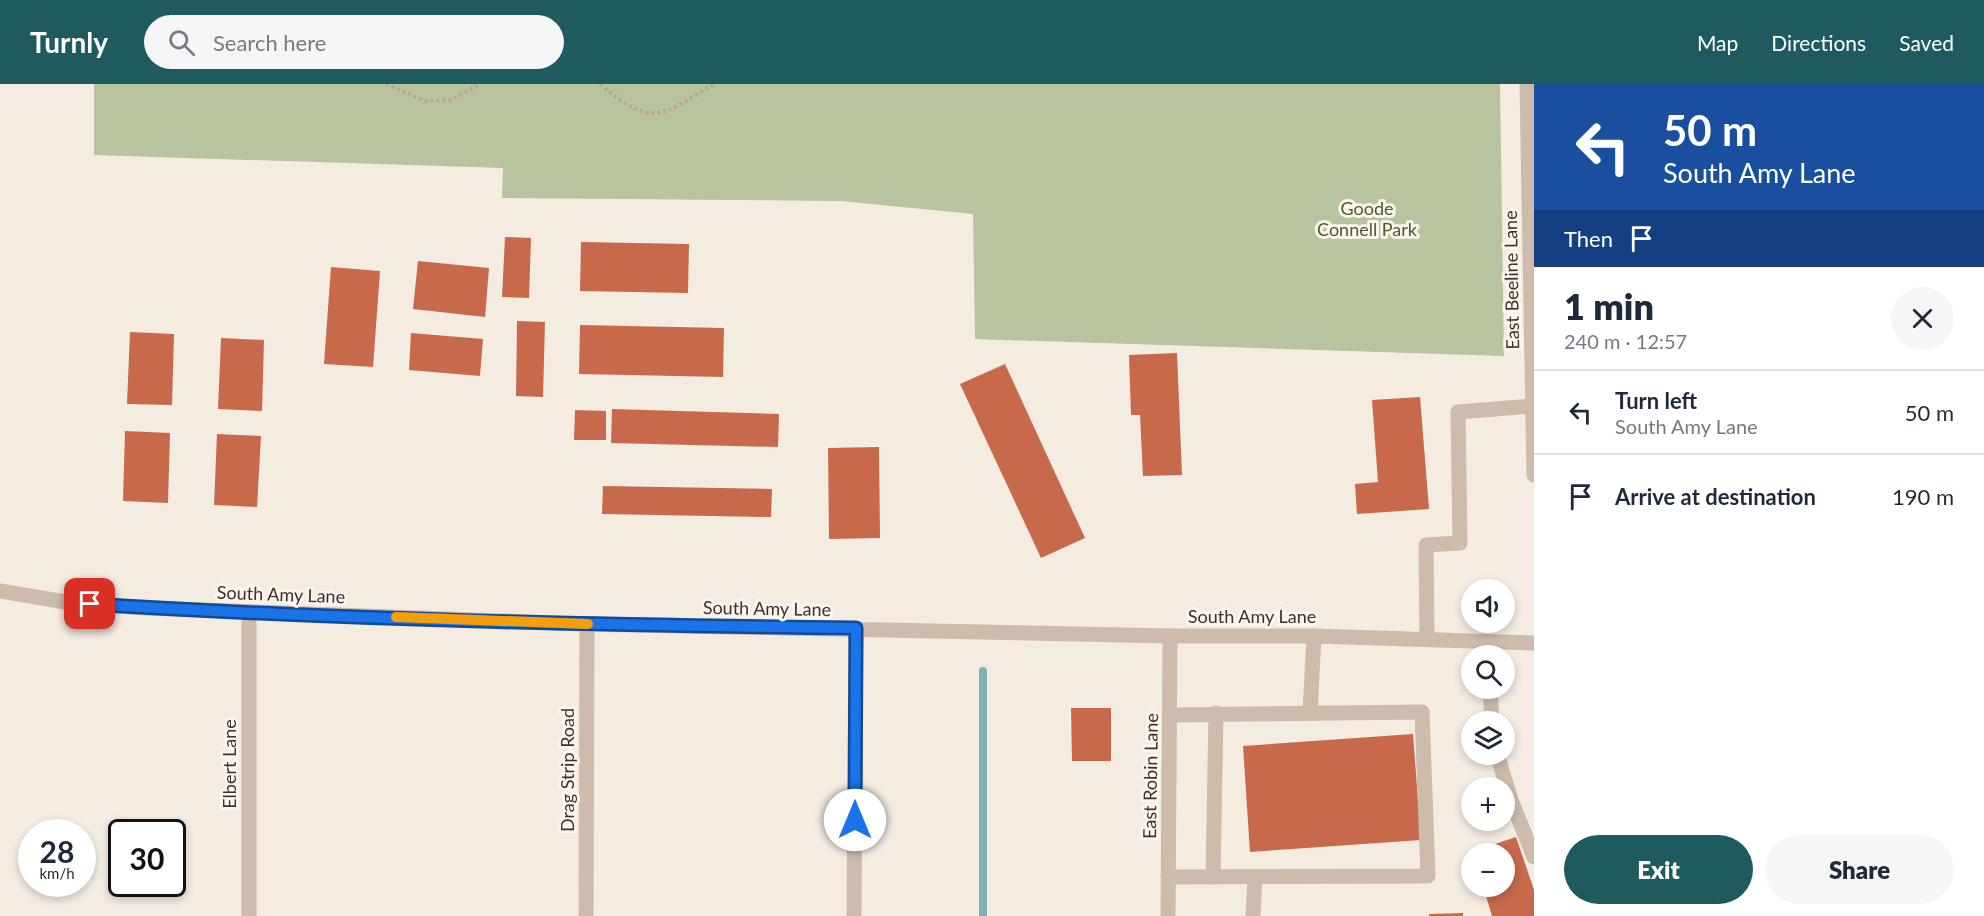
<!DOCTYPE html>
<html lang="en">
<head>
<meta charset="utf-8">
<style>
  body { margin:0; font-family:Lato,sans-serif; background:#f6f6f7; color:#1f2937; height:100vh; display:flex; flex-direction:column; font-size:22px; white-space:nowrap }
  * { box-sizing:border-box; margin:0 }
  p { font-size:20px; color:#747a83 }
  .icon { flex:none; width:33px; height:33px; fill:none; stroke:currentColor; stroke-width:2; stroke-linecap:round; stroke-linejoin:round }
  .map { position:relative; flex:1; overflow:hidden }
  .panel { display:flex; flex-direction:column; background:#fff; width:450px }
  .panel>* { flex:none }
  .guide { background:#1a4fa0; color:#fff; overflow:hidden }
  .buttons { position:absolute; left:1461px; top:495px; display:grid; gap:12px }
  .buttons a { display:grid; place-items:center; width:54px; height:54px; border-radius:50%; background:#fff; box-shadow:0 3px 9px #0003; font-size:30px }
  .speed { position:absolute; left:18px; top:735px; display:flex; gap:12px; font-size:30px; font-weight:700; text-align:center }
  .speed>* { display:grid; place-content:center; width:78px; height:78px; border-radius:50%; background:#fff; box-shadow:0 3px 9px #0003; line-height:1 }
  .speed small { font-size:15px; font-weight:400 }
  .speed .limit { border:3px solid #111; border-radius:9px; background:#fff; color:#111 }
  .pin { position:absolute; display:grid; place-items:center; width:51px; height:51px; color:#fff; margin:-26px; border-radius:12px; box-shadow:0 3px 9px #0006 }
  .me { position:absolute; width:66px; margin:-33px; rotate:0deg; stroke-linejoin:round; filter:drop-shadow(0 0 4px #0008) }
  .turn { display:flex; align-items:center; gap:21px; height:126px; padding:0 30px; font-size:27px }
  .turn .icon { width:78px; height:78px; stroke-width:2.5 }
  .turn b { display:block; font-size:42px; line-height:51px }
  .then { display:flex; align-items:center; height:57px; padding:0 30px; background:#0003; gap:12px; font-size:22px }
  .round { display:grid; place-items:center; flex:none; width:63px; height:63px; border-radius:32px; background:#f6f6f7 }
  .head { display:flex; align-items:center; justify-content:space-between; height:102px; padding:0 30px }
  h1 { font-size:36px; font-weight:800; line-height:45px }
  .action { display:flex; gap:12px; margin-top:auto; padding:12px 30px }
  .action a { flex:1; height:69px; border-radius:36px; background:#1f5a5e; color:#fff; font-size:24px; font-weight:800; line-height:69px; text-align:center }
  .action a+a { background:#f6f6f7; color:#1f2937 }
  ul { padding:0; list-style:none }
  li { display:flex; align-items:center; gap:18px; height:84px; padding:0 30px; border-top:2px solid #e0e1e3 }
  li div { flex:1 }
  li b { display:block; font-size:22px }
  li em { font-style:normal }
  header { display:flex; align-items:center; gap:36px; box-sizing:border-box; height:84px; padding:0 30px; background:#1f5a5e; color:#fff }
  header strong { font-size:28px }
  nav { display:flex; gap:33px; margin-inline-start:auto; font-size:21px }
  .search { width:420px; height:54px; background:#f6f6f7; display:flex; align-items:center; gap:15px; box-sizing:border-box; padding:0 21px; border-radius:33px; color:#747a83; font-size:22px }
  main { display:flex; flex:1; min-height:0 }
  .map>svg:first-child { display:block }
  .green { fill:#b8c4a0 }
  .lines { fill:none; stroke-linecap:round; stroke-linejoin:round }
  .stream { stroke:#7fb0b2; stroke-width:8 }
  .building { fill:#c8694b }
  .path { stroke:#b9a596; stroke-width:4; stroke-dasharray:3 3; stroke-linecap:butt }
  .minor { stroke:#cdbbac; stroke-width:15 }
  .route-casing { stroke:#114b97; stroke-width:15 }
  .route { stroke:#1a73e8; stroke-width:10 }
  .slow { stroke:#f59e0b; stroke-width:10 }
  .labels { text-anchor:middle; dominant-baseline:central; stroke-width:6; stroke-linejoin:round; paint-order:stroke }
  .park-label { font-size:18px; fill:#4a5a2e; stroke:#fbf5ee }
  .street-label { font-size:18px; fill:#3b302b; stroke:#fbf5ee }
</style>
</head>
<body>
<header>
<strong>Turnly</strong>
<div class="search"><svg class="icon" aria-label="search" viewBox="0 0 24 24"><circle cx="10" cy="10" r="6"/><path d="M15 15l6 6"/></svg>Search here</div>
<nav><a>Map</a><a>Directions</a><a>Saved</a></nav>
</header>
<main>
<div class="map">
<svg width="1534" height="832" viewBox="0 0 1534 832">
  <rect width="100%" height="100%" fill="#f4ebe1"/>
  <path class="green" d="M94,0h1406l4,272 -529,-17 -2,-125 -132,-13 -339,-3 1,-30 -409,-13z"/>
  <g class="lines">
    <path class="stream" d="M983,832v-245"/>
  </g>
  <g class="building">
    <path d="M505,153l26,1 -2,60 -27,-1z"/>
    <path d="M581,158l108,2 -1,49 -108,-2z"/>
    <path d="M418,177l71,7 -4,49 -72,-8z"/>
    <path d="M331,183l49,4 -7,96 -49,-3z"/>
    <path d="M517,237l28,1 -2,75 -27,-1z"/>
    <path d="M580,241l144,3 -1,49 -144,-3z"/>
    <path d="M130,248l44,2 -2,71 -45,-1z"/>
    <path d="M411,249l72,6 -3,37 -71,-6z"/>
    <path d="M221,254l43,2 -2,71 -44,-2z"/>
    <path d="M1177,269l5,122 -39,1 -3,-61h-9l-2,-60z"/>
    <path d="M1005,280l80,174 -44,20 -81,-174z"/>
    <path d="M1420,313l9,112 -72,5 -2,-30 23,-2 -6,-82z"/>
    <path d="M612,325l167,5 -1,33 -167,-4z"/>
    <path d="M575,326l31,1v29h-32z"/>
    <path d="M125,347l45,2 -2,70 -45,-2z"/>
    <path d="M217,350l44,2 -4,71 -43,-2z"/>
    <path d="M879,363l1,91 -51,1 -1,-91z"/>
    <path d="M603,402l169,3 -1,28 -169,-3z"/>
    <path d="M1071,624h40v53h-39z"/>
    <path d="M1413,650l8,106 -171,12 -7,-106z"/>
    <path d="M1516,753l18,53v26h-42l-9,-30h21v-32h-32l-1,-2z"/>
    <path d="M1463,829v3h-34v-2z"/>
  </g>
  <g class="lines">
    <g class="path">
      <path d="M386,0l39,17 26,-1 29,-16"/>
      <path d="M600,0c53,45 60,32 114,0"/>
    </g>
    <g class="minor">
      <path d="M1527,0l7,391"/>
      <path d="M0,507l71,12 75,5 441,16 583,12h144l220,7"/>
      <path d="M249,528v304"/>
      <path d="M1427,555l-1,-94 34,-2 -2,-131 75,-6"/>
      <path d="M1490,604l2,34"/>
      <path d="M1310,629l4,-77"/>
      <path d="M1497,670l14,46 23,57"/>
      <path d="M1168,793l260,-1 -6,-164 -252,3"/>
      <path d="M1213,793l3,-164"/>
      <path d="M586,832l1,-292"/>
      <path d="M854,832l2,-287"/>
      <path d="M1168,832l2,-280"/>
      <path d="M1253,832l2,-39"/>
    </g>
  </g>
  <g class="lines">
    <g class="route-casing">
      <path id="route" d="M90,520c255,16 511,21 766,24l-1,192"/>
    </g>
    <use href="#route" class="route"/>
    <path class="slow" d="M396,533l192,7"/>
  </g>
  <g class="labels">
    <g class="park-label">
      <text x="1367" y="124">Goode<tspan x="1367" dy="21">Connell Park</tspan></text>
    </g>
    <g class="street-label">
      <text transform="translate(1511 196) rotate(-91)">East Beeline Lane</text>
      <text transform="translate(281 510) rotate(2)">South Amy Lane</text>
      <text transform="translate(767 524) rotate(1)">South Amy Lane</text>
      <text x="1252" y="532">South Amy Lane</text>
      <text transform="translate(229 680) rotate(-90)">Elbert Lane</text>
      <text transform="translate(567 686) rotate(-90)">Drag Strip Road</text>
      <text transform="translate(1150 692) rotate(-89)">East Robin Lane</text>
    </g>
  </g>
</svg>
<div class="buttons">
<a><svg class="icon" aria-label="sound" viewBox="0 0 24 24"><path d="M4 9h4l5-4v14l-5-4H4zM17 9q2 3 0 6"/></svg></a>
<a><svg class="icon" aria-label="search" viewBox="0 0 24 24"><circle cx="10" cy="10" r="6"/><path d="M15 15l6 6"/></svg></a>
<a><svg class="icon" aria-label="layers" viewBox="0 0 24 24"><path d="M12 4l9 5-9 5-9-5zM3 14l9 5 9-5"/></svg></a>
<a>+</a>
<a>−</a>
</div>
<div class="speed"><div>28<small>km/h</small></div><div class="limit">30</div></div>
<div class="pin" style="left:90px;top:520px;background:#d93025"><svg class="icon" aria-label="arrive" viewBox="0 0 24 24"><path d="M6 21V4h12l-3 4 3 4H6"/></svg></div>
<svg class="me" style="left:855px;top:736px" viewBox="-20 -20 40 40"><circle r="19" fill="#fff"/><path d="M0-13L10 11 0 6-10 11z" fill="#1a73e8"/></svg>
</div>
<section class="panel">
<div class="guide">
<div class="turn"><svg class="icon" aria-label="left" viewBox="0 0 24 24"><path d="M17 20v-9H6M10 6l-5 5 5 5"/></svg><div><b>50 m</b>South Amy Lane</div></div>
<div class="then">Then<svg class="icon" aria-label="arrive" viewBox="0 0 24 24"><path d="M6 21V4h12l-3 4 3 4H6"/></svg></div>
</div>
<div class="head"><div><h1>1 min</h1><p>240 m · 12:57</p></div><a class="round"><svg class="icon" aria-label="close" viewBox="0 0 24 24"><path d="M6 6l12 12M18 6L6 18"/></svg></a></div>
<ul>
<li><svg class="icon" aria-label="left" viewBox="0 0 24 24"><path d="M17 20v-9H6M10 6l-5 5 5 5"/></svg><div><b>Turn left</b><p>South Amy Lane</p></div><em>50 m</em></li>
<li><svg class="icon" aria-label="arrive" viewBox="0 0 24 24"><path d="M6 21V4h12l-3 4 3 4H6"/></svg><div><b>Arrive at destination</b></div><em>190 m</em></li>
</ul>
<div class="action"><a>Exit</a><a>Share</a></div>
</section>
</main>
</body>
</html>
